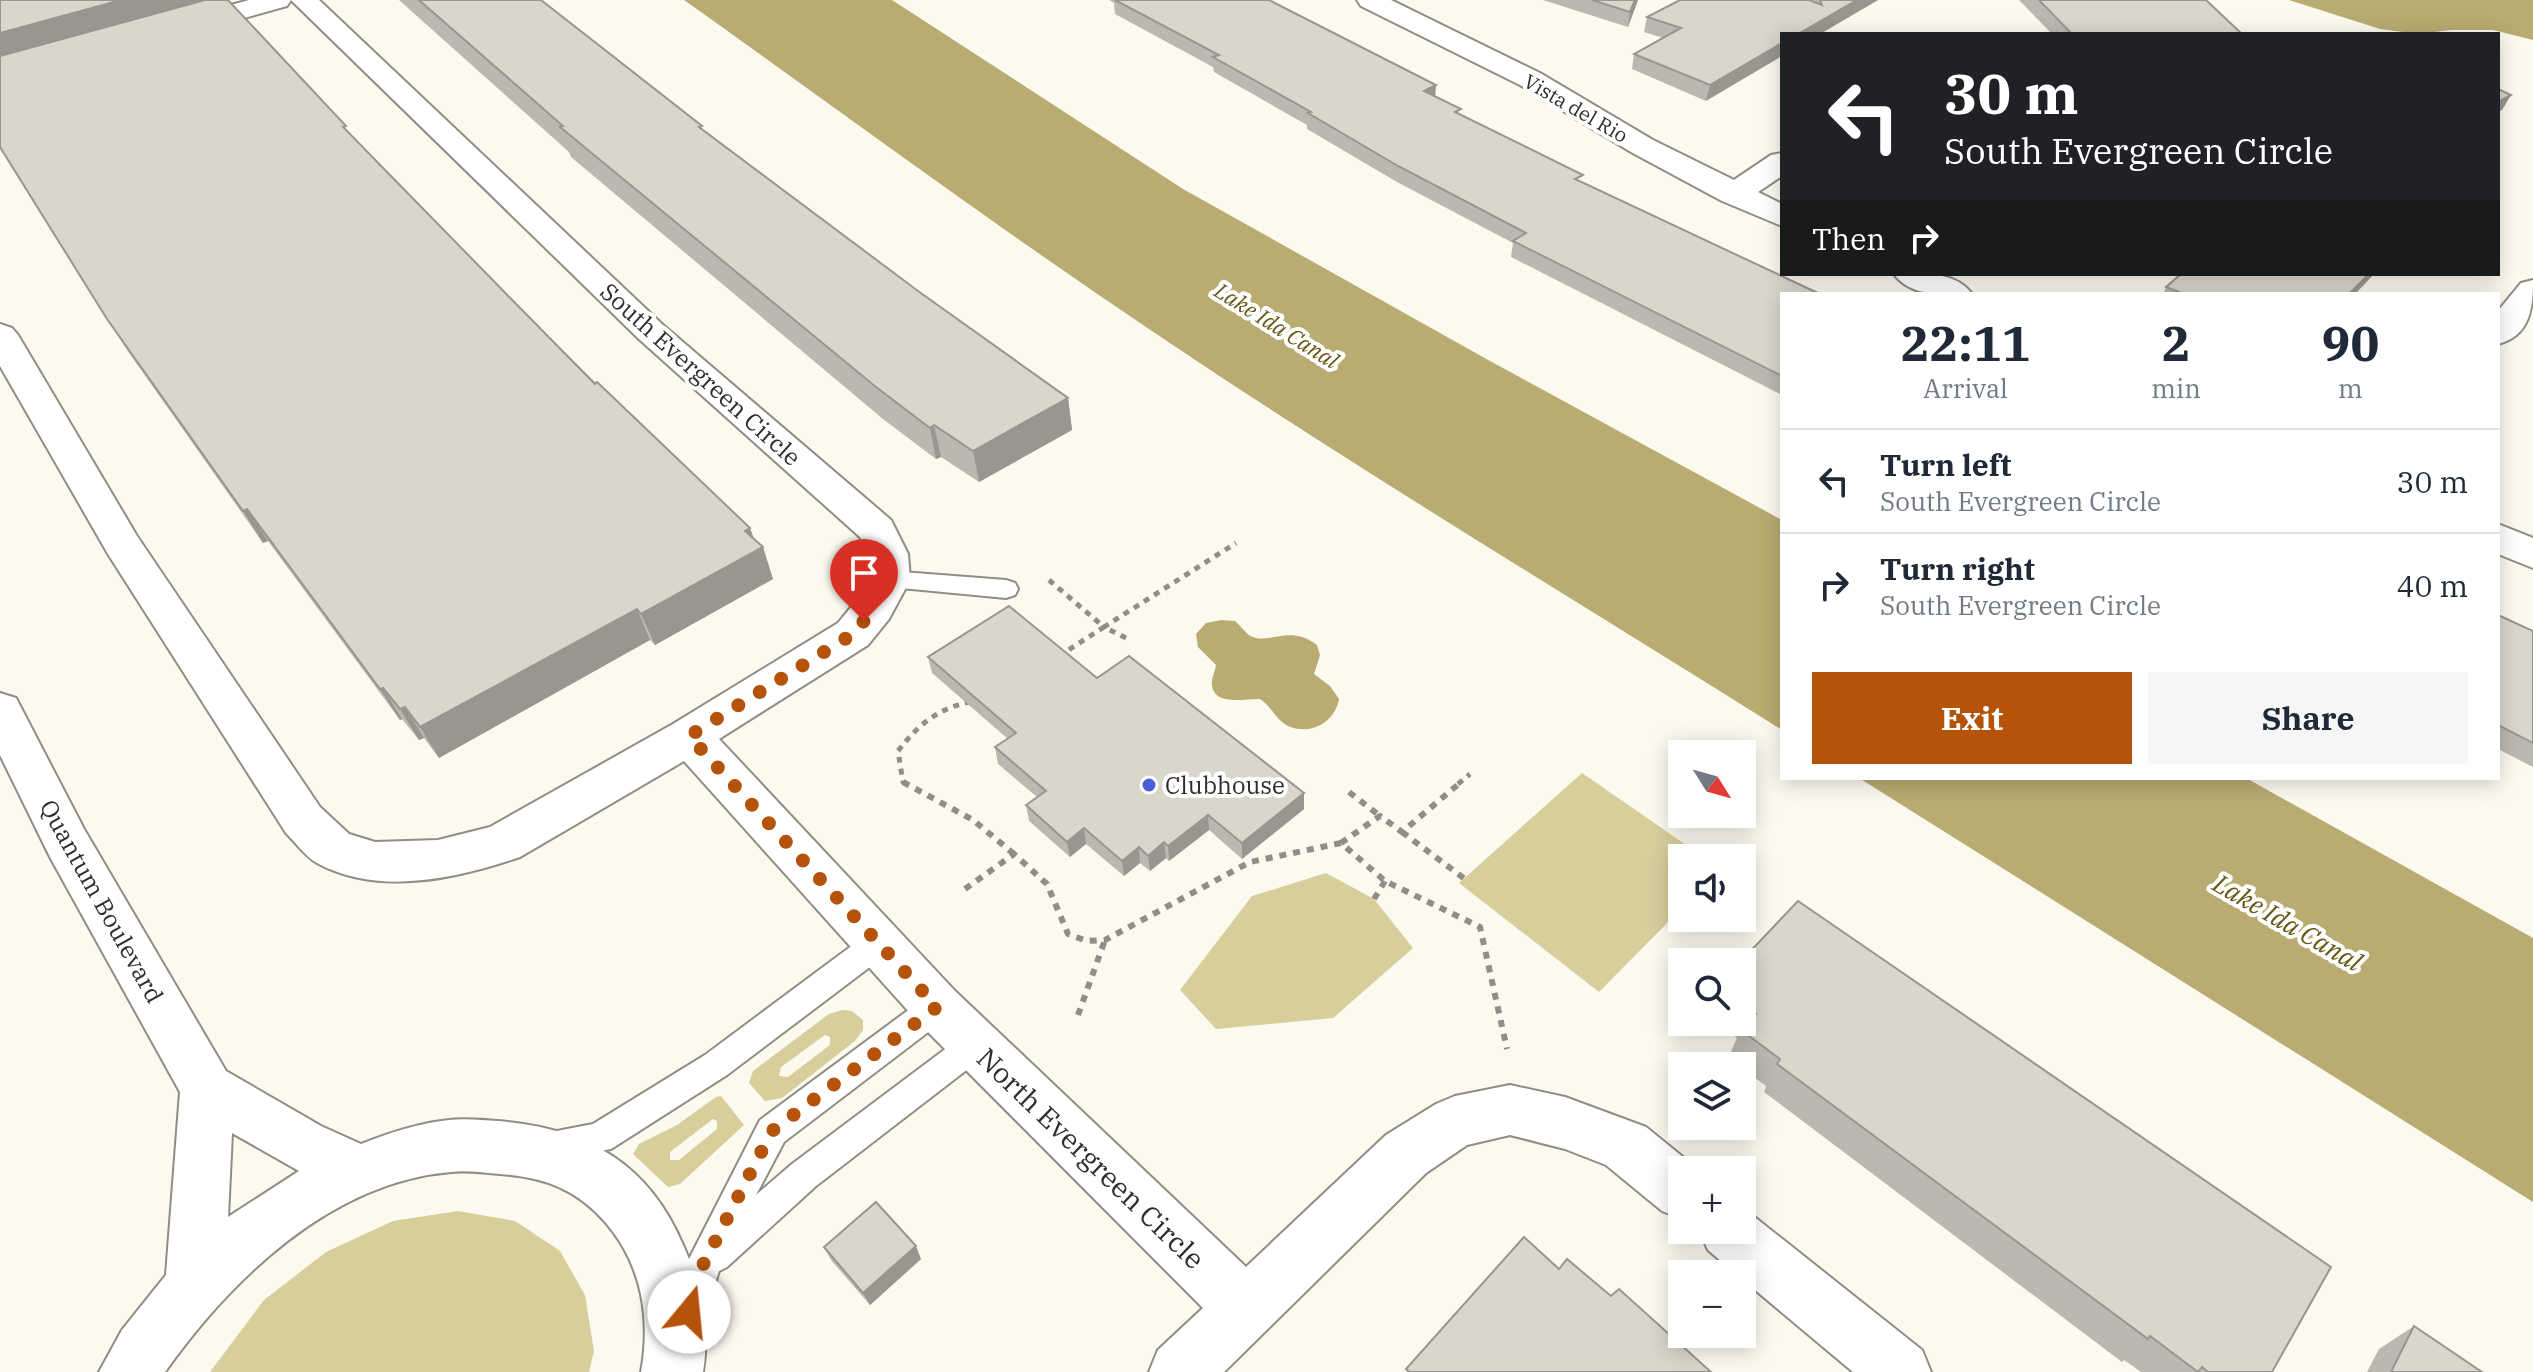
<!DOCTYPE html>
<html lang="en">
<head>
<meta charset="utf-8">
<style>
  body { margin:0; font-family:"IBM Plex Serif",serif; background:#f6f6f7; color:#1f2937; height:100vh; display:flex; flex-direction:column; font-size:30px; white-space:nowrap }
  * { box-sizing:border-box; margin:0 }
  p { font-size:26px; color:#747a83 }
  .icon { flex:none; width:44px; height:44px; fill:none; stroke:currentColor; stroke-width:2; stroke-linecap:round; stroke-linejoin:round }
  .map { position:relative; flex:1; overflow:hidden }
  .drawer { position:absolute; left:1780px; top:292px; width:720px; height:488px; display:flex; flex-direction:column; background:#fff; border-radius:0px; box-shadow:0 4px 20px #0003 }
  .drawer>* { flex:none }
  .hud { position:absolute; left:1780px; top:32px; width:720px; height:244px; border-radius:0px; box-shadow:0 4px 20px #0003; background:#202124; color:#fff; overflow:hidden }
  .needle { width:52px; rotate:127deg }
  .tools { position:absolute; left:1668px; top:740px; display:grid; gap:16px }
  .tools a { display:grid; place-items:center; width:88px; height:88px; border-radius:0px; background:#fff; box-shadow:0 4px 20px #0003; font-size:40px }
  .pin { position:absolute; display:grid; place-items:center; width:68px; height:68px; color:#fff; margin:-82px -34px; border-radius:50% 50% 50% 0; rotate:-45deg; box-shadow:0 0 8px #0007 }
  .pin .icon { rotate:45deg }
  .me { position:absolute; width:88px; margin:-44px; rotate:17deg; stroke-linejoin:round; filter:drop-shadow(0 0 6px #0008) }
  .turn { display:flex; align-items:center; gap:28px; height:168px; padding:0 32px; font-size:36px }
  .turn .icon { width:104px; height:104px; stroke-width:2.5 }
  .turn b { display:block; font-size:56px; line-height:68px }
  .then { display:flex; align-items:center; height:76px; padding:0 32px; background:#0003; gap:16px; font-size:30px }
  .eta { display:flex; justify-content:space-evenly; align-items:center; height:136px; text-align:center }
  .eta b { font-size:48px; font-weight:700; line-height:56px }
  .button { display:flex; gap:16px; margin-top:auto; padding:16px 32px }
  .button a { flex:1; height:92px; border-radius:0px; background:#b45309; color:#fff; font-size:32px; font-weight:700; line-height:92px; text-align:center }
  .button a+a { background:#f6f6f7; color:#1f2937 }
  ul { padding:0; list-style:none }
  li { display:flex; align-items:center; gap:24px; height:104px; padding:0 32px; border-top:2px solid #e0e1e3 }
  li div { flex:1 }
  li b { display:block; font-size:30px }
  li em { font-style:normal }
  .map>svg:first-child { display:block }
  .green { fill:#d8ce9c; fill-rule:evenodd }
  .water { fill:#b8ac72 }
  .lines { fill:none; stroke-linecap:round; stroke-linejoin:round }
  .lane-casing { stroke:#908e84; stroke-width:4 }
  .street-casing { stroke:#908e84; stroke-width:4 }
  .secondary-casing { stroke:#908e84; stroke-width:4 }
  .path-far1 { stroke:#8f8e87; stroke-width:5; stroke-dasharray:6 6; stroke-linecap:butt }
  .path { stroke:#8f8e87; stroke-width:6; stroke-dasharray:7 7; stroke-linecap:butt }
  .lane { fill:#fff; fill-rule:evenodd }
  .street { fill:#fff; fill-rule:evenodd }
  .secondary { fill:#fff; fill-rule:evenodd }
  .wall { fill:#bbb9af }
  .shaded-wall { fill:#98968f }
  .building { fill:#d9d7cc; stroke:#98968f; stroke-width:2 }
  .route { stroke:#b45309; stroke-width:14; stroke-dasharray:0 25.2 }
  .poi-dot { fill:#4b5fd4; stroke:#fff; stroke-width:3 }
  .labels { text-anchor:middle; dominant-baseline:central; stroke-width:8; stroke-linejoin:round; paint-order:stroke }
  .far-street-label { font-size:20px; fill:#2f2e2a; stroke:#fff }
  .far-water-label { font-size:22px; font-style:italic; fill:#645813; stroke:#fff }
  .street-label { font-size:24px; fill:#2f2e2a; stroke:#fff }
  .poi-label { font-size:24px; fill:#2f2e2a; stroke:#fff; text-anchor:start }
  .water-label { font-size:26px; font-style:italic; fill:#645813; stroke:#fff }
  .near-street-label { font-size:28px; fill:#2f2e2a; stroke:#fff }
</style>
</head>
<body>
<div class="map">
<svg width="2533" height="1372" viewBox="0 0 2533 1372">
  <rect width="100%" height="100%" fill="#fcfaef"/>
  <g class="green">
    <path d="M1582,773l123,85h-23v50l-83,84 -140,-109z"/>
    <path d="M1326,873l48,26 39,49 -80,70 -117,11 -36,-39 72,-94z"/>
    <path d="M842,1010l10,1 11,9v10l-8,11 -73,57 -17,3 -16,-18 4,-12 76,-57zM825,1035l5,2v8l-42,32 -9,-1 2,-9z"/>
    <path d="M721,1096l23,29 -64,59 -12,3 -35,-33 6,-10 38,-19 39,-28zM713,1119l4,2v8l-38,31h-9v-8z"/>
    <path d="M458,1211l57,10 45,30 25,44 9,56 -5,21h-379l54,-72 62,-48 67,-31z"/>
  </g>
  <g class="water">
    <path d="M684,0h208l291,189 307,172 292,159v210c-211,-133 -426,-261 -633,-401 -158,-106 -310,-219 -465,-329z"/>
    <path d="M2289,0h244v40l-40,-10h-42l-33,4 -38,-5z"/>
    <path d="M1221,620l14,1c5,4 10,11 14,14 19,12 39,-12 68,10l3,10 -6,19 16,12 9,13c-4,23 -28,37 -51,27 -11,-5 -17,-20 -28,-27 -13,-1 -46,8 -48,-14 -1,-6 3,-13 4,-20l-18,-18 -2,-13 10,-11z"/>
    <path d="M1859,778h387l287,160v264z"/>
  </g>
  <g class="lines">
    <g class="lane-casing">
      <g id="lane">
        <path d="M889,571l117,9 9,3 3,6 -3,6 -9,3 -126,-12 -3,-6 3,-6z"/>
        <path d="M880,929l11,4 4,9 -4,9 -164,124 -116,74 -63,12 -12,-4 -4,-11 4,-11 57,-11 112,-69 164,-122z"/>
        <path d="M937,993l11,4 4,10 -4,10 -164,125 -28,53 36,-31 172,-129 11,-4 11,4 5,10 -5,10 -170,131 -89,81 -8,4 -19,60 -13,5 -13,-5 -5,-13 17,-53 74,-145 166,-123z"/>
      </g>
    </g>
    <g class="street-casing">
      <g id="street">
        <path d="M249,0h70l344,325 228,195 17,34 2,26 -21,39 -21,26 -149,94 236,252 291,276 140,-132 50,-31 19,-8 55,-11 55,12 81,30 53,43h-17v49l-20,-8 -56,-46 -41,-16 -55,-14 -43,10 -41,28 -202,199h-75l9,-22 45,-42 -284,-285 -235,-262 -164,96c-62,21 -141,40 -203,6 -11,-6 -21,-20 -31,-30l-178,-279 -108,-188v-42l12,4 6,7 119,201 183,271 29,27 26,8 63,-2 52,-13 183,-103 165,-101c25,-30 40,-46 22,-86l-221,-198 -348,-339 -4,6 -107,30 -10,-2 -4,-6 4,-6z"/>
        <path d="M1357,0h34l149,73 113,67 81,40 37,-25 11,-2v23l-24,16 24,12v22l-60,-25 -91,-49 -111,-67 -159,-79z"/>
        <path d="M1894,274c26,0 61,-4 78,20 -26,0 -61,4 -78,-20z"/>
        <path d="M2533,280c0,28 -3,56 -35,64v-33l23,-28z"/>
        <path d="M2498,524l35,14v30l-35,-14z"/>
        <path d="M1742,1207l180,143 9,22h-78l-111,-93v-5h-6l-28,-24 -9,-20h43z"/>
      </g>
    </g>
    <g class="secondary-casing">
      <path id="secondary" d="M0,693l16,5 68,131 142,242 95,55 40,18c28,-11 58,-21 88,-24 16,-2 33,0 49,1 89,7 151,42 186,126 18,41 26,81 19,125h-62c10,-53 1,-107 -35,-149 -29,-34 -62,-46 -106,-49 -16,-1 -33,-4 -49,-2 -120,10 -220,107 -286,200h-66l23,-42 44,-55 14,-183 -130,-235 -50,-102zM232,1133l67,38 -71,46z"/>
    </g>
    <g class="path-far1">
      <path d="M1049,580l55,47 -42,27"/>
      <path d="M1126,638l-22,-11 132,-84"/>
      <path d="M907,784l-4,-2 -5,-31c20,-26 39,-42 71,-49"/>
      <path d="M1458,784l12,-10"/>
    </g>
    <g class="path">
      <path d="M903,782l70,38 41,34"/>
      <path d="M1349,792l31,24"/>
      <path d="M1402,832l63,47"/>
      <path d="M1341,843l39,-27 22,16 59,-50"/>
      <path d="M965,889l49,-35 33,30 21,50 19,7 18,-1 145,-78 91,-19 44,38 95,46 27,122"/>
      <path d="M1374,899l11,-18"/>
      <path d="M1078,1015l27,-75"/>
    </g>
    <use href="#lane" class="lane"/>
    <use href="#street" class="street"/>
    <use href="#secondary" class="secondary"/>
  </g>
  <g class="wall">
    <path d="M399,0h142l162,130 215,161 150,107 4,32 -93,52 -38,-25 -5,2 -53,-40 -312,-262 -2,-5z"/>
    <path d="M1109,0h160l167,97 24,17 322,180v101l-271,-138 2,-14 -116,-61 -90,-53v-4l-93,-53 -1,-5 -98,-53 -1,-11z"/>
    <path d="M1543,0h95l-10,27z"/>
    <path d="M1811,0h67l-58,34h-38l-76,67 -74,-32 2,-15 29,-16 -19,-6 3,-15z"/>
    <path d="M2019,0h187l36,34h-190z"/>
    <path d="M349,134l174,177 231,228 19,40 -118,66 -5,-5 -211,118 -15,-20 -5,2 -17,-21 -2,1 -132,-179 -5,2 -136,-193 -20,-31z"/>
    <path d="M2181,274h193l-19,20h-192l3,-7z"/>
    <path d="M2498,615l35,16v136l-35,-18z"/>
    <path d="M928,657l169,21 207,115v16l-62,50 -33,-29 -40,31 -3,-3 -16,13 -10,-8 -16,13 -38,-32 -16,13 -41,-36 -3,-16 11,-8 -39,-33 -3,-17 13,-8 -76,-66z"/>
    <path d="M1742,962l530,410h-131l-17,-12 -2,2 -358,-270 2,-6 -24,-18v-2h-3l-11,-8 9,-20 -21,-16h26z"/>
    <path d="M824,1247l97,12 -51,46 -39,-45z"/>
    <path d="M2414,1326l68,46h-115l12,-23z"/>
  </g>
  <g class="shaded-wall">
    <path d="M121,0h97l-218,67v-34z"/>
    <path d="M1635,0h3l-10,27 2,-15z"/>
    <path d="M1857,0h21l-58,34h-22z"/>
    <path d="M1782,43v13l-76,45 4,-16z"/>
    <path d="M1436,85l-1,15 -11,-9z"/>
    <path d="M2511,95l-9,15 -4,2v-10z"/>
    <path d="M2369,274h5l-19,20h-6z"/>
    <path d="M1068,398l4,32 -93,52 -6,-31z"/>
    <path d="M934,425l7,32 -5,2 -6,-31z"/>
    <path d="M247,509l21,32 -5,2 -20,-32z"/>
    <path d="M750,528l8,22 5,-3 10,32 -118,66 -14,-31 104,-83z"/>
    <path d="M637,609l13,31 -211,118 -19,-31z"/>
    <path d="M383,688l19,31 -2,1 -20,-31z"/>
    <path d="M405,707l19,31 -5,2 -19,-31z"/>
    <path d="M1304,793v16l-62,50v-16z"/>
    <path d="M1208,815l1,15 -40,31 -1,-15z"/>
    <path d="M1084,828l2,16 -16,13 -3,-15z"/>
    <path d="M1164,842l2,16 -16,13 -2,-15z"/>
    <path d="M1139,847l1,16 -16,13 -2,-15z"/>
    <path d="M916,1246l5,13 -51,46 -7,-12z"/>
  </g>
  <g class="building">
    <path d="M0,0h121l-121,33z"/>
    <path d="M205,0h23l118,126 -3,1 180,184 72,73 2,-2 153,146 -5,3 18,16 -122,67 -4,-5 -217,118 -15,-20 -5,2 -17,-21 -3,1 -133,-180 -4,2 -136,-192 -107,-172v-91z"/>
    <path d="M419,0h122l161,126 -3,1 219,164 150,107 -95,53 -39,-26 -4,3 -54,-41 -316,-260 3,-1z"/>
    <path d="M1115,0h154l167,85 -12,6 37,18 -6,3 128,63 -8,4 245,115h-38v82l-269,-135 13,-8 -128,-67 -90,-53 3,-1 -98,-55 6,-2z"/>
    <path d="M1592,0h43l-5,12z"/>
    <path d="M1680,0h129l13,5 -2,-5h37l-59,34h-16v9l-72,42 -76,-31 47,-26 -34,-11z"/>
    <path d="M2039,0h167l36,34h-170z"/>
    <path d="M2498,89l13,6 -13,7z"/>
    <path d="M2181,274h188l-20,20h-165l-18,-7z"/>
    <path d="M1009,606l88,72 32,-22 175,137 -62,50 -34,-28 -40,31 -4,-4 -16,14 -9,-9 -17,14 -38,-33 -17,14 -41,-37 20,-14 -51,-44 21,-14 -88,-76z"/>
    <path d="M2498,615l35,16v112l-35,-18z"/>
    <path d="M1798,901l533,366 -59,105h-64l-6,-5 -4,5 -48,-36 -2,3 -371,-275 3,-5 -39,-29 15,-16 -14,-11v-41h-2z"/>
    <path d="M876,1202l40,44 -53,47 -39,-46z"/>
    <path d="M1524,1237l35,32 8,-10 44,37 8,-7 92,83h-302l-3,-3z"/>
    <path d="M2414,1326l68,46h-91z"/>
  </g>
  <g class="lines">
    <path class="route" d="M689,1312l14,-47 69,-134 165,-124 -248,-271 164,-102 11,-13"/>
  </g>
  <circle class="poi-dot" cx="1149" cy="785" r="8"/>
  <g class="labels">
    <g class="far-street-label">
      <text transform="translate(1576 108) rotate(30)">Vista del Rio</text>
    </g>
    <g class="far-water-label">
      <text transform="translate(1277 325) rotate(32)">Lake Ida Canal</text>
    </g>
    <g class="street-label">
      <text transform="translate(701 374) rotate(42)">South Evergreen Circle</text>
      <text transform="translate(102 901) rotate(61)">Quantum Boulevard</text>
    </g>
    <g class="poi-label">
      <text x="1165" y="785">Clubhouse</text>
    </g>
    <g class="water-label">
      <text transform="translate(2288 922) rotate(30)">Lake Ida Canal</text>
    </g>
    <g class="near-street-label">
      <text transform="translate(1091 1158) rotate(44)">North Evergreen Circle</text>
    </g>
  </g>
</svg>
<div class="tools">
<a><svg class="needle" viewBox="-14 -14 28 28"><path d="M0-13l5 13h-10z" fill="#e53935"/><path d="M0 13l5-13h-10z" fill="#747a83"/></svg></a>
<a><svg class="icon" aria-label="sound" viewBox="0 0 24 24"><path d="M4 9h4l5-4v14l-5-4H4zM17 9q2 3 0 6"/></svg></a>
<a><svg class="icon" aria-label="search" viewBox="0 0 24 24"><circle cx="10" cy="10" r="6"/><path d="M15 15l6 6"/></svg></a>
<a><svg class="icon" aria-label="layers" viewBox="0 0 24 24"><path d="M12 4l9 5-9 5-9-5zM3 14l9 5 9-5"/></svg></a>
<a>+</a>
<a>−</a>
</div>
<div class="pin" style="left:864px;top:621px;background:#d93025"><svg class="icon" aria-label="arrive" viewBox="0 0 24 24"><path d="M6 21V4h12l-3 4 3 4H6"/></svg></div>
<svg class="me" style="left:689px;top:1312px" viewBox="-20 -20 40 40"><circle r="19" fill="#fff"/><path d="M0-13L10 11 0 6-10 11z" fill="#b45309"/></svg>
<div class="hud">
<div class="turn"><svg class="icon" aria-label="left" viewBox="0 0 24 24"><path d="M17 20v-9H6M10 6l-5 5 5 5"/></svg><div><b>30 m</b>South Evergreen Circle</div></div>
<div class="then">Then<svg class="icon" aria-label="right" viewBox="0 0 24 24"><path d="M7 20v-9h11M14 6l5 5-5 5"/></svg></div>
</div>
<section class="drawer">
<div class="eta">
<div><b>22:11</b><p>Arrival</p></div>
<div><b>2</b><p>min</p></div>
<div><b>90</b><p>m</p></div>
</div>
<ul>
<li><svg class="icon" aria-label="left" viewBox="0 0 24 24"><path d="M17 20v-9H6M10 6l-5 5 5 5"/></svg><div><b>Turn left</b><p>South Evergreen Circle</p></div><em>30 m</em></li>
<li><svg class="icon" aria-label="right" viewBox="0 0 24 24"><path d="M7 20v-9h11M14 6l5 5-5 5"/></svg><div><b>Turn right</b><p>South Evergreen Circle</p></div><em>40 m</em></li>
</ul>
<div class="button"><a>Exit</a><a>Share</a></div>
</section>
</div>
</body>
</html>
